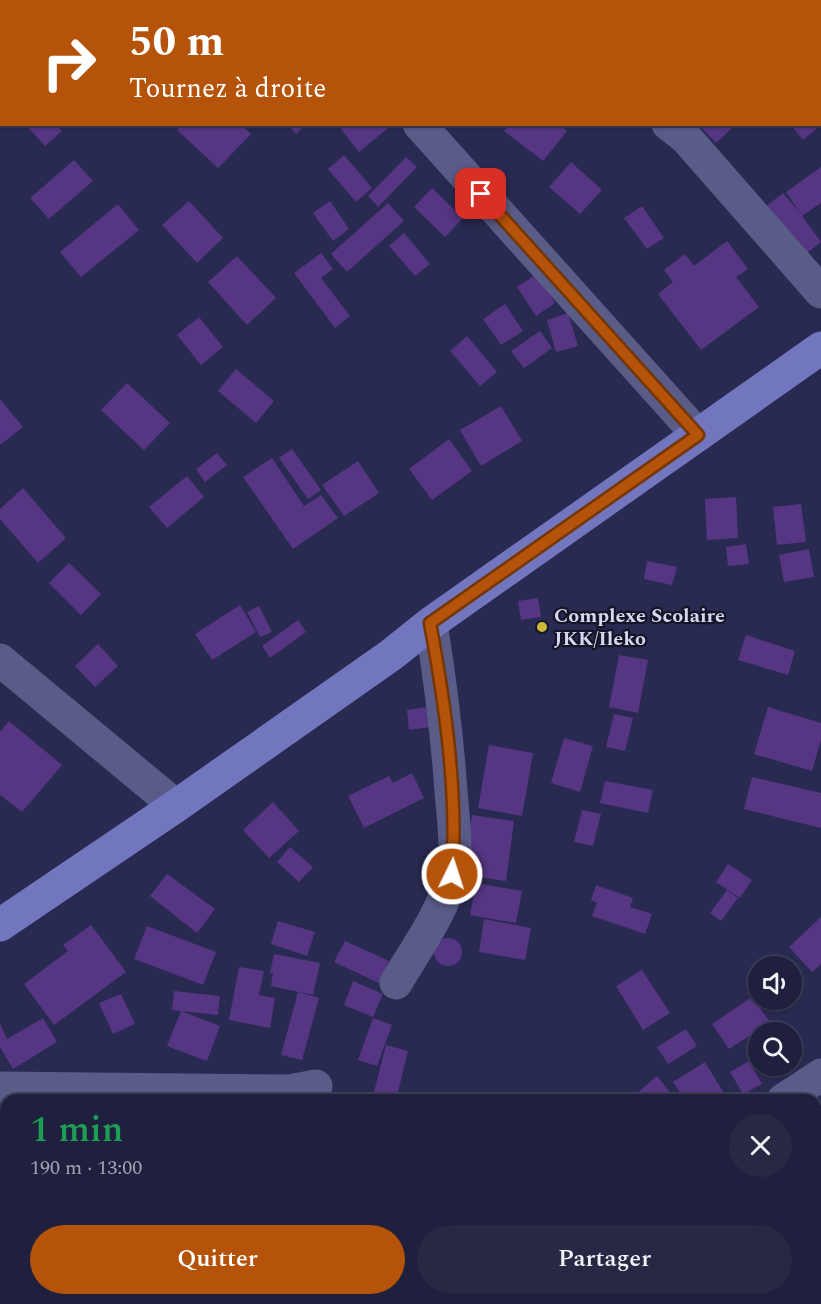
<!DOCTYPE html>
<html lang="fr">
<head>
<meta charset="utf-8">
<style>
  body { margin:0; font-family:Spectral,serif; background:#272844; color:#f1f3f6; height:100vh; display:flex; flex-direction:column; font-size:22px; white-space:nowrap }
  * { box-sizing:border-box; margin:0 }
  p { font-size:20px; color:#a1a3b0 }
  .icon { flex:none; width:33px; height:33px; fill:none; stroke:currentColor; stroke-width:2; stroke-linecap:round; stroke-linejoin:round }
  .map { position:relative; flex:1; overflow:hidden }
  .sheet { position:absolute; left:0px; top:1094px; width:822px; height:212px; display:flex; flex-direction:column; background:#1f203d; border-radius:18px 18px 0 0; box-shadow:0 2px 4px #0004,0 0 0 2px #3c3e57 }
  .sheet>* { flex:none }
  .banner { position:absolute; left:0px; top:0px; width:822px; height:126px; box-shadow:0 2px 4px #0004,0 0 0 2px #3c3e57; background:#b45309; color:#fff; overflow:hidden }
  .controls { position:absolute; left:748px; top:956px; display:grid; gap:12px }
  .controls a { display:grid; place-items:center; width:54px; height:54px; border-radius:50%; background:#1f203d; box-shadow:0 2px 4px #0004,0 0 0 2px #3c3e57; font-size:30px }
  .pin { position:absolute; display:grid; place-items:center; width:51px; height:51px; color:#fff; margin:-26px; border-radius:12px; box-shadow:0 3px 9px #0006 }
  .me { position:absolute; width:66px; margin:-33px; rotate:4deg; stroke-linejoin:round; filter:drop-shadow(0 0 4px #0008) }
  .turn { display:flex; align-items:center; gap:21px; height:126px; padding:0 30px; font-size:27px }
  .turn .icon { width:78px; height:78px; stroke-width:2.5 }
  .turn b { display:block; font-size:42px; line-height:51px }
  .round { display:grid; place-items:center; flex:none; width:63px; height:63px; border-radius:32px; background:#272844 }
  .head { display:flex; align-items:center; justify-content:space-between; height:102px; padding:0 30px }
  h1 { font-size:36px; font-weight:600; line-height:45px; color:#1e9e55 }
  .primary-button { display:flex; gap:12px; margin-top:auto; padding:12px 30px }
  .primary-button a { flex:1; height:69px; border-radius:36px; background:#b45309; color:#fff; font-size:24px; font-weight:600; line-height:69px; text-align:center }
  .primary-button a+a { background:#272844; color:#f1f3f6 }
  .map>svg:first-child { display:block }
  .building { fill:#563583 }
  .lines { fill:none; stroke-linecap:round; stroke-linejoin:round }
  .minor { stroke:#585c87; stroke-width:33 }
  .trunk { stroke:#7276bf; stroke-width:33 }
  .route-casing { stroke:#753606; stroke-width:15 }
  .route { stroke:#b45309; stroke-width:10 }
  .poi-dot { fill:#cdb938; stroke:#141627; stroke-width:2 }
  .labels { text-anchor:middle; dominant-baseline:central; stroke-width:4.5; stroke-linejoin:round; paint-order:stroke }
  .poi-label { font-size:20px; font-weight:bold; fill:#d4d7f0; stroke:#141627; text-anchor:start }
</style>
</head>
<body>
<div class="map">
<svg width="821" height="1304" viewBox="0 0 821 1304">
  <rect width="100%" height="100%" fill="#292a51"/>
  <g class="building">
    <path d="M25,124h31l6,7 -17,15z"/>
    <path d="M182,124h59l10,10 -33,34 -41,-38z"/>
    <path d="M287,124h19l-10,10z"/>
    <path d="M337,124h50l2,3 -30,25z"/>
    <path d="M510,124h49l8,7 -24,30 -39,-30z"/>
    <path d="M698,124h38l-20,19z"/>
    <path d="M790,124h31v1l-18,15z"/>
    <path d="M344,155l28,33 -16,14 -28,-33z"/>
    <path d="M406,157l11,10 -39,40 -10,-11z"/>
    <path d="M74,160l19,21 -44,38 -19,-21z"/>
    <path d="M571,162l31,28 -22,24 -31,-27z"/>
    <path d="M821,167v36l-19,13 19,26 -18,14 -39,-48 19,-15 17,20 -14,-21z"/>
    <path d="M432,188l31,30 -18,19 -31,-30z"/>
    <path d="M189,201l34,37 -26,25 -35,-38z"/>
    <path d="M330,201l19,28 -16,12 -20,-28z"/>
    <path d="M388,203l16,18 -57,51 -16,-18z"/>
    <path d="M118,204l21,26 -58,47 -21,-25z"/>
    <path d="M642,206l22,32 -17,11 -23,-31z"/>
    <path d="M404,233l26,31 -15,12 -26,-30z"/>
    <path d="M727,241l21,28 -12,8 23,30 -58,43 -43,-56 15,-12 -9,-12 21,-16 9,12z"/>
    <path d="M321,253l12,16 -12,9 29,38 -15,12 -41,-55z"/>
    <path d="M237,256l39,42 -29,27 -39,-43z"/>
    <path d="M537,274l18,29 -19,13 -19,-29z"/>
    <path d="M505,304l18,27 -22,14 -18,-26z"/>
    <path d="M568,313l10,33 -22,6 -9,-32z"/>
    <path d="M199,317l24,30 -22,18 -24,-30z"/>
    <path d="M540,331l12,17 -28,20 -13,-17z"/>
    <path d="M467,336l30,36 -17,14 -30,-35z"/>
    <path d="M236,369l38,32 -18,22 -38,-32z"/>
    <path d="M127,383l43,40 -26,27 -43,-40z"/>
    <path d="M0,399l23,28 -23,18z"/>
    <path d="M501,406l21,35 -41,25 -21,-36z"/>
    <path d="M449,439l23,32 -40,29 -23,-31z"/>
    <path d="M292,449l29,41 -13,9 -29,-41z"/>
    <path d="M217,453l10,12 -22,17 -9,-13z"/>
    <path d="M272,458l32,48 17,-11 17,23 -45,31 -50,-72z"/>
    <path d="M358,461l21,32 -35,23 -22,-31z"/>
    <path d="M187,476l17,21 -37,31 -18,-21z"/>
    <path d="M23,488l43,50 -28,25 -38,-44v-10z"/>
    <path d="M736,497l2,41 -31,2 -2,-41z"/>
    <path d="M801,504l5,38 -29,3 -4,-38z"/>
    <path d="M746,544l3,20 -21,2 -2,-19z"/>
    <path d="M809,549l5,28 -30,5 -5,-27z"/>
    <path d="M647,561l30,6 -5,18 -28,-6z"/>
    <path d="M69,563l32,31 -20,21 -32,-32z"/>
    <path d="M538,598l3,19 -20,3 -3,-19z"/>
    <path d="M240,605l16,27 -44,28 -17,-26z"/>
    <path d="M259,606l13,26 -12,5 -13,-25z"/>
    <path d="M298,620l8,12 -36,26 -8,-12z"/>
    <path d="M746,635l49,16 -7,24 -50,-15z"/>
    <path d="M98,644l20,22 -23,21 -20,-21z"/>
    <path d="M619,655l29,5 -10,53 -29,-6z"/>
    <path d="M427,707l3,20 -21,3 -2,-20z"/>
    <path d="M768,707l53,16v17l-9,31 -58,-17z"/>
    <path d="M614,714l19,4 -8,33 -19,-4z"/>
    <path d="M9,721l53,44 -40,47 -22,-17v-63z"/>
    <path d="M564,738l29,8 -13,46 -29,-9z"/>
    <path d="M489,745l44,8 -11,63 -44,-8z"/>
    <path d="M412,773l12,25 -60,30 -16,-32 41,-20 4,7z"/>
    <path d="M752,777l69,16v35l-77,-19z"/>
    <path d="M605,781l48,9 -5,23 -48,-10z"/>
    <path d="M273,802l26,29 -30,27 -26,-28z"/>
    <path d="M582,810l19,4 -8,32 -19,-4z"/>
    <path d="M472,815l42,6 -8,60 -43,-6z"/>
    <path d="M290,847l23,20 -14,15 -22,-20z"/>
    <path d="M728,864l24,16 -12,18 -24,-16z"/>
    <path d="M167,874l48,35 -18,24 -47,-37z"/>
    <path d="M476,883l46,8 -6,32 -46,-8z"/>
    <path d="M596,885l37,13 -3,9 22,7 -7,20 -53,-18 5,-13 -6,-3z"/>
    <path d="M727,890l11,8 -17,23 -11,-8z"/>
    <path d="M821,917v47l-9,8 -23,-25z"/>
    <path d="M484,919l47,9 -6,32 -46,-8z"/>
    <path d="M278,921l37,11 -8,24 -36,-12z"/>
    <path d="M91,925l35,47 -72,53 -30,-41 44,-33 -5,-6z"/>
    <path d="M147,926l69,26 -13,33 -69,-26z"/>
    <circle cx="448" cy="952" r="14"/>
    <path d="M345,941l44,20 -10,22 -45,-21z"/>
    <path d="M274,954l46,9 -7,32 -42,-9 2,-13h-3z"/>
    <path d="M239,967l25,4 -5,24 16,3 -5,30 -41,-8z"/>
    <path d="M642,970l28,43 -27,17 -27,-44z"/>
    <path d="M353,981l30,13 -10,23 -29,-12z"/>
    <path d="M174,991l46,5 -2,19 -46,-5z"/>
    <path d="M298,992l21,6 -17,62 -21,-5z"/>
    <path d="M121,994l14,30 -22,10 -14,-31z"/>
    <path d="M752,997l18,25 -41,27 -17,-25z"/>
    <path d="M181,1011l39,15 -13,35 -40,-15z"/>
    <path d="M43,1018l14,24 -44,27 -13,-22v-23l7,15z"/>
    <path d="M373,1018l19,7 -15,41 -19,-6z"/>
    <path d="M686,1029l11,17 -29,18 -11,-17z"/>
    <path d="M386,1045l22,6 -12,49h-24z"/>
    <path d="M749,1061l13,23 -19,10 -13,-22z"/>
    <path d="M705,1062l23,38h-43l-12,-18z"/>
    <path d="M657,1076l19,24h-47z"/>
    <path d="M6,1109v31l-6,1v-31z"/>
    <path d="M816,1130l5,9v19l-5,3z"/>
    <path d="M226,1299h34l1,5h-34z"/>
    <path d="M452,1299h30l1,5h-30z"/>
    <path d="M531,1299h50l2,5h-49z"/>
  </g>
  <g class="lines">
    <g class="minor">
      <path d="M274,0l2,2"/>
      <path d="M505,0l1,2"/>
      <path d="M419,124l279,311"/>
      <path d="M668,124l18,14 135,154"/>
      <path d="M0,660l176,146"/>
      <path d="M396,983c19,-33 49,-73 56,-110 6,-26 1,-55 -1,-82 -4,-56 -11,-112 -20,-168"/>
      <path d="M0,1088l289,3 27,-5"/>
      <path d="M783,1100l38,-25"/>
      <path d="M409,1304l10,-5"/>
    </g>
    <path class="trunk" d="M0,925l176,-119 215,-151 40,-32 390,-275"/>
  </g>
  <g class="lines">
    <g class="route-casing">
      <path id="route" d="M452,874c6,-81 -7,-171 -22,-251l268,-188 -217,-241"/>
    </g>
    <use href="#route" class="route"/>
  </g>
  <circle class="poi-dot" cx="542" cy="627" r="6"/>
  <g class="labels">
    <g class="poi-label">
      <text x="554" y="616">Complexe Scolaire<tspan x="554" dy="23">JKK/Ileko</tspan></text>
    </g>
  </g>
</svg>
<div class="controls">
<a><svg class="icon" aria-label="sound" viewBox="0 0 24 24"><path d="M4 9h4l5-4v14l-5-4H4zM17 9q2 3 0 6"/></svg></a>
<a><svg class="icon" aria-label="search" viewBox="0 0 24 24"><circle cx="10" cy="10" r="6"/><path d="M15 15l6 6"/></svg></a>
</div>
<div class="pin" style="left:481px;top:194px;background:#d93025"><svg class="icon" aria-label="arrive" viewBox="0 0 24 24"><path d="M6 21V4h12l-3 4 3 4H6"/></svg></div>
<svg class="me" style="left:452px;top:874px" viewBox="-20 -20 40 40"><circle r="17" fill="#b45309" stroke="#fff" stroke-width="3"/><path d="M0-11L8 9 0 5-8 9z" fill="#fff"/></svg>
<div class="banner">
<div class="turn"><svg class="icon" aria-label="right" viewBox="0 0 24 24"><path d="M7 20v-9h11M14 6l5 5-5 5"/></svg><div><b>50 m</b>Tournez à droite</div></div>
</div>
<section class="sheet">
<div class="head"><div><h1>1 min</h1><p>190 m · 13:00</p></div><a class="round"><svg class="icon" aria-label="close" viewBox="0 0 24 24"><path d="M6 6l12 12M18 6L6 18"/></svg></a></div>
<div class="primary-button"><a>Quitter</a><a>Partager</a></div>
</section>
</div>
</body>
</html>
